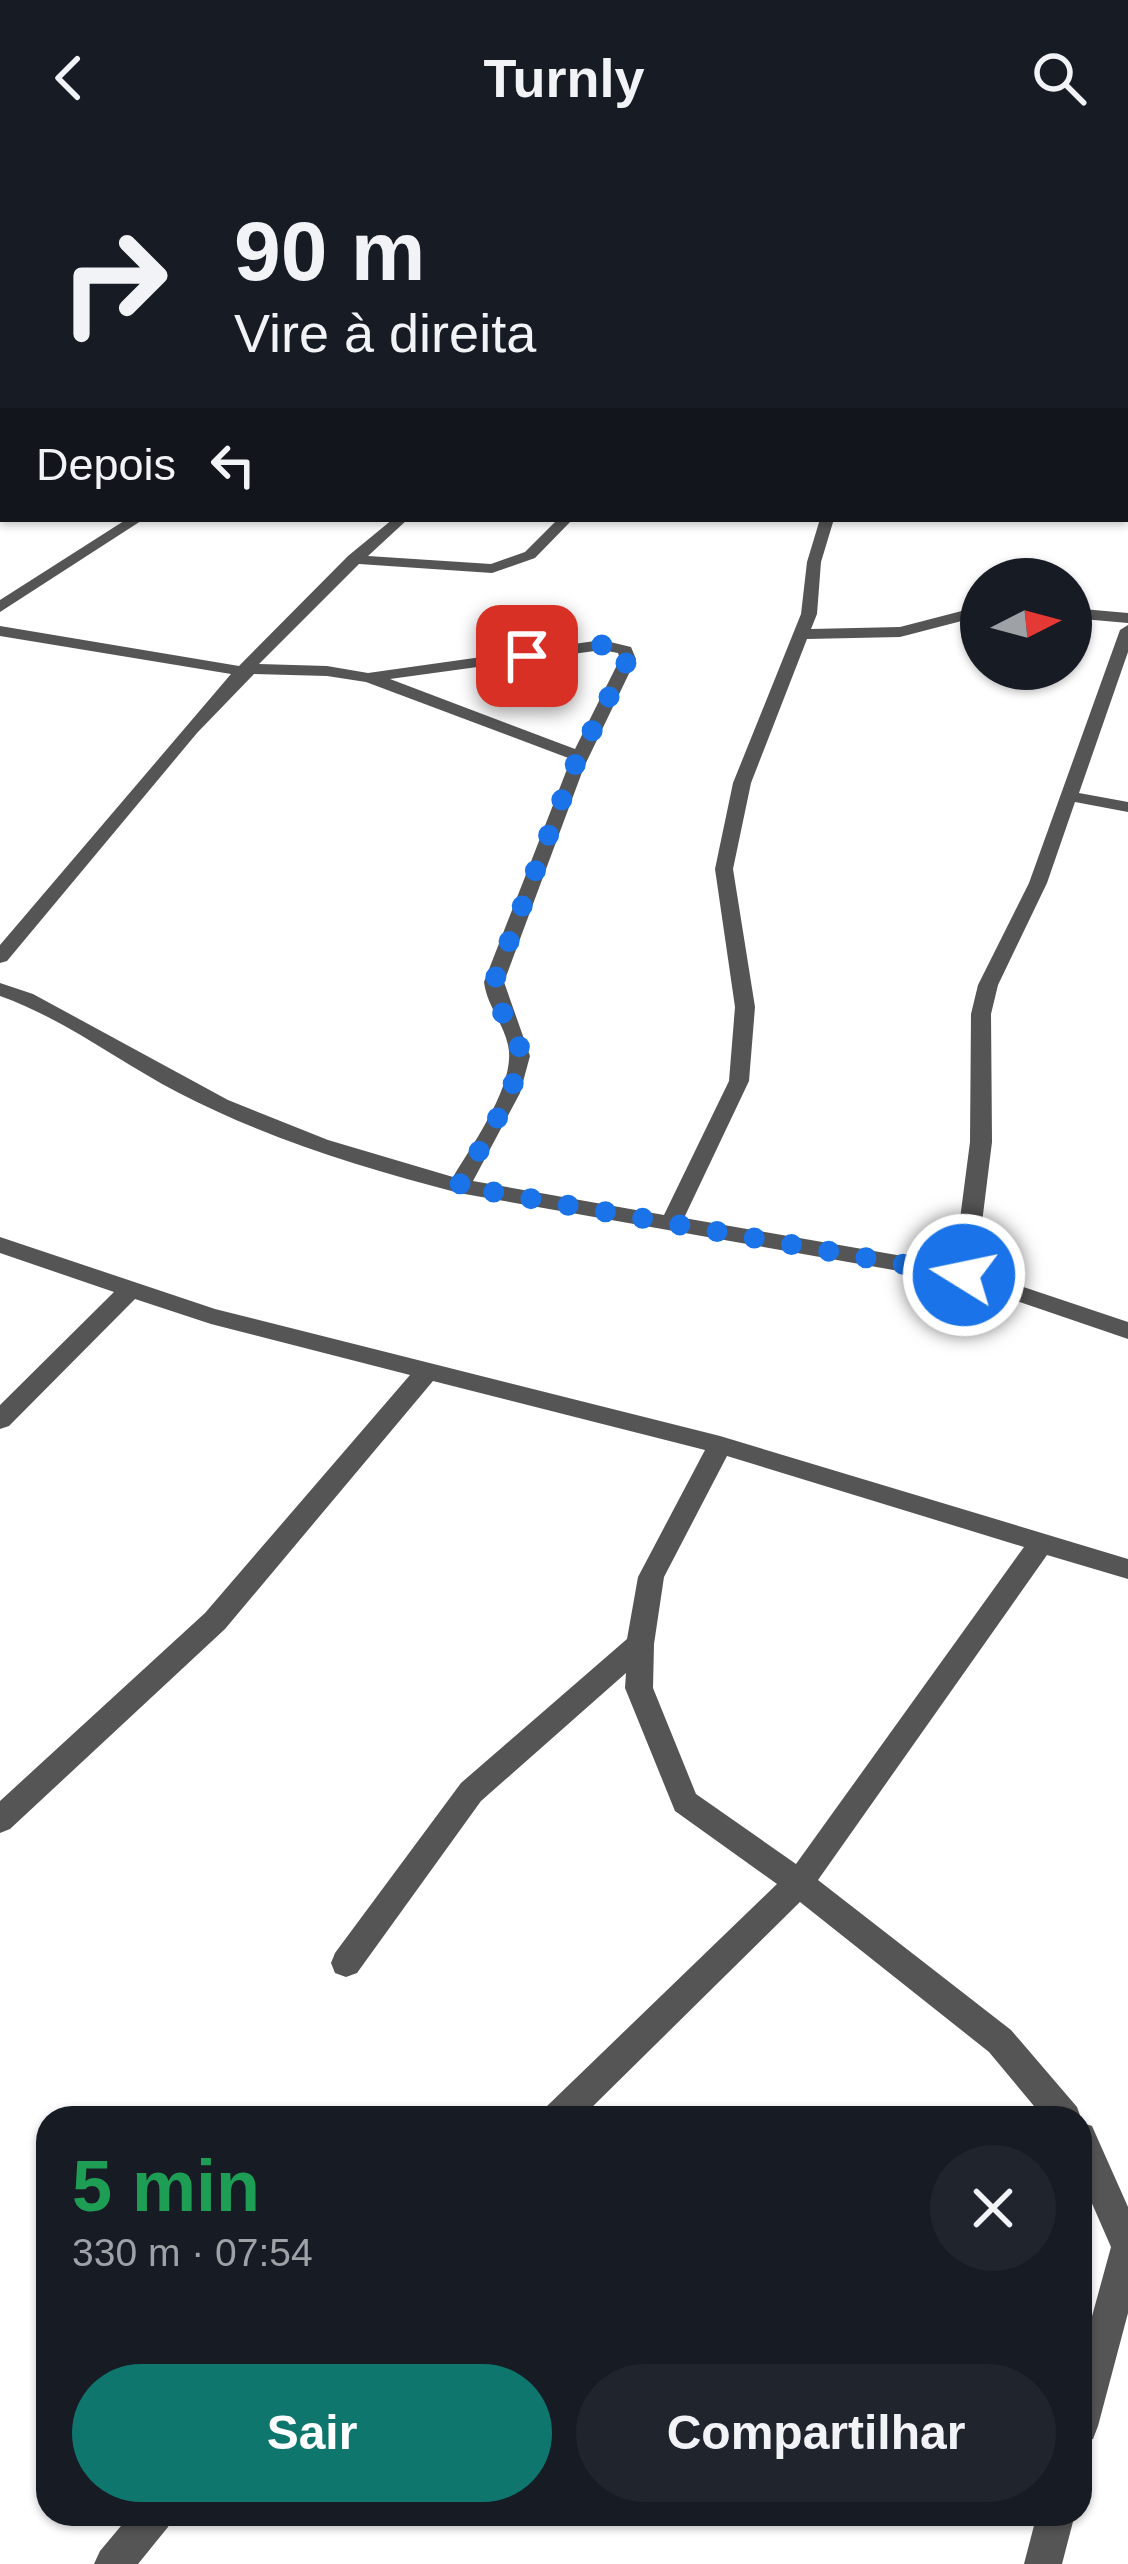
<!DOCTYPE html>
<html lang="pt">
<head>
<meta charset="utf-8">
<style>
  body { margin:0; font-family:Helvetica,sans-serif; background:#20242c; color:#f1f3f6; height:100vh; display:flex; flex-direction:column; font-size:45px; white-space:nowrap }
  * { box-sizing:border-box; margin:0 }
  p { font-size:39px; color:#9ea1a6 }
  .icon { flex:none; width:66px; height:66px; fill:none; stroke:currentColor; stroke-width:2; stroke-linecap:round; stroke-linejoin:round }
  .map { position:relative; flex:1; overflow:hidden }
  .panel { position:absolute; left:36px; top:1950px; width:1056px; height:420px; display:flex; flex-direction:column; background:#171b24; border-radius:36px; box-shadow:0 3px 9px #0004 }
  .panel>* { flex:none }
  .banner { position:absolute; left:0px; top:0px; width:1128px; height:366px; box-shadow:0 3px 9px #0004; background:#171b24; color:#f1f3f6; overflow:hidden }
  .needle { width:78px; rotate:84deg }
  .fabs { position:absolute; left:960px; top:402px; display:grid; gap:24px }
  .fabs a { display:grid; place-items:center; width:132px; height:132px; border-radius:50%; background:#171b24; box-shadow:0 3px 9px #0004; font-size:60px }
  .pin { position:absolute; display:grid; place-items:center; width:102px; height:102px; color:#fff; margin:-51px; border-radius:24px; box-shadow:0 6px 18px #0006 }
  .me { position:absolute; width:132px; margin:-66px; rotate:280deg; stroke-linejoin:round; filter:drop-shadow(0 0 9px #0008) }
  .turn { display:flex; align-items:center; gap:42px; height:252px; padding:0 36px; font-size:54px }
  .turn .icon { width:156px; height:156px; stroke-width:2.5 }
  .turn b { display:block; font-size:84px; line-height:102px }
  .then { display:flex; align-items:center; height:114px; padding:0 36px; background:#0003; gap:24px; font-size:45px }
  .round { display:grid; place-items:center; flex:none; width:126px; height:126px; border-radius:63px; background:#20242c }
  .headline { display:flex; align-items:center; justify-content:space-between; height:204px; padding:0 36px }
  h1 { font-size:72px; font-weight:800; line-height:90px; color:#1e9e55 }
  .primary-button { display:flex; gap:24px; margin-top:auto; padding:24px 36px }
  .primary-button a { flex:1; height:138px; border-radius:72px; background:#0f766e; color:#fff; font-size:48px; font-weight:800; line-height:138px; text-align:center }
  .primary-button a+a { background:#20242c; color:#f1f3f6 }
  header { display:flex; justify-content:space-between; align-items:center; height:156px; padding:0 36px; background:#171b24; font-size:54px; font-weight:800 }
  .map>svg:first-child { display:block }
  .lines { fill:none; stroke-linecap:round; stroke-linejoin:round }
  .street { fill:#555; fill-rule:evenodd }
  .route { stroke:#1a73e8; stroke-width:21; stroke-dasharray:0 37.8 }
</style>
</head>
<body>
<header><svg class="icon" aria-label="back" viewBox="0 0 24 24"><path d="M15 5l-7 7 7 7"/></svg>Turnly<svg class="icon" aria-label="search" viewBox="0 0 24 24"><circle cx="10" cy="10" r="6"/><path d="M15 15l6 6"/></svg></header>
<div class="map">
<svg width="1128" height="2408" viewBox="0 0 1128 2408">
  <rect width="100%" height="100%" fill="#fff"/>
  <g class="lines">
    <g class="street">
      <rect x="0" y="27" width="3" height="6"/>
      <rect x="1125" y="70" width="3" height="7"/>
      <rect x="0" y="80" width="3" height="7"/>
      <rect x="0" y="134" width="3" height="8"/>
      <path d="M3,184v11l-3,1v-11z"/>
      <rect x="1125" y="214" width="3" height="8"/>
      <path d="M1125,314l3,1v8l-3,-1z"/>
      <path d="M127,363h17l-144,93v-12z"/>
      <path d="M393,363h15l-40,37 123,8 34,-12 33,-33h15l-38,39 -43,15 -133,-9 -100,100 68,2 41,7 234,-33 29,7 5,12 -52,108 -80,215 26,74 -10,37 -47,88 191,34 65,-134 6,-74 -20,-138 18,-86 68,-169 6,-52 13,-43h14l-13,43 -4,52 -6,15 89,-2 81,-21v10l-81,21 -93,2 -56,144 -18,86 22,138 -6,74 -65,137 270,47 16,-123 1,-128 7,-29 51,-102 91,-253 8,-5v27l-49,141 49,9v10l-53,-10 -28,81 -49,102 -7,29 1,128 -16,129 152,51v17l-167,-57 -502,-89c-96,-25 -191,-54 -280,-100 -60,-31 -114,-74 -179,-97v-13l33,11 195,106 100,40 125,37c19,-32 64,-94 55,-132 -5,-23 -21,-39 -24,-63l87,-223 -205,-77 -39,-6 -73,-2 -57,59 -190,228 -7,2v-18l231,-271 -231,-38v-10l239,40 109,-110zM602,494l16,3 2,6 -45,90 -185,-70z"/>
      <path d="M1071,452l57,5v10l-57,-5z"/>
      <path d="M0,1081l215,72 505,127 408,123v20l-81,-24 -229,325 193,150 66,77 4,11 -1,3v-3h-36l-55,-66 -189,-150 -219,216h-39l4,-11 231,-223 -102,-73 -50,-123 1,-15 -145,128 -124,172 -11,4 -11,-4 -4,-10 4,-10 126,-170 166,-144 11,-62 67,-127 -272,-69 -208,248 -215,200 -10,4v-32l205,-188 205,-238 -199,-51 -76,-25 -126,127 -9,3v-24l114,-113 -114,-39zM727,1300l297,91 -228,317 -100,-70 -43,-106 1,-44 10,-67z"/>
      <path d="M1080,1966l12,4 36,81v106l-30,113 -5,13 -13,5v-84l31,-113 -31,-71z"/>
      <path d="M131,2358h43l-6,13 -30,37h-44l6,-13z"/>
      <path d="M1037,2358h38l-13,50h-38z"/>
    </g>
  </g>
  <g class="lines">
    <path class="route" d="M527,500l75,-11 23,5 3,9 -54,108 -80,215c1,28 15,36 24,60 13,32 -43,113 -59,144l505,89"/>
  </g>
</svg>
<div class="fabs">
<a><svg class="needle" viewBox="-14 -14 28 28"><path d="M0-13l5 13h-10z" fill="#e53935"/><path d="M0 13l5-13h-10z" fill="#9ea1a6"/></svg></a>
</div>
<div class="pin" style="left:527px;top:500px;background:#d93025"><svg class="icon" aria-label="arrive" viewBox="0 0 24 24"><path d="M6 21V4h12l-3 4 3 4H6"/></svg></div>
<svg class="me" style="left:964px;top:1119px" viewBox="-20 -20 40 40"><circle r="17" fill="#1a73e8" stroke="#fff" stroke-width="3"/><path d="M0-11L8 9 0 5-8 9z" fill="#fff"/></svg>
<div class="banner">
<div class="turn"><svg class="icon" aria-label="right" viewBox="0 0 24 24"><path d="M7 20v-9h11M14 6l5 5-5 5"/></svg><div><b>90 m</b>Vire à direita</div></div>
<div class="then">Depois<svg class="icon" aria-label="left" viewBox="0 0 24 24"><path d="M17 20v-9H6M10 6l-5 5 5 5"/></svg></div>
</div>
<section class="panel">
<div class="headline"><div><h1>5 min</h1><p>330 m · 07:54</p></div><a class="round"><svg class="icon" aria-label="close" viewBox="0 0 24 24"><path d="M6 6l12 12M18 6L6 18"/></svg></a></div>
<div class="primary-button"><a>Sair</a><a>Compartilhar</a></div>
</section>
</div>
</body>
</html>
